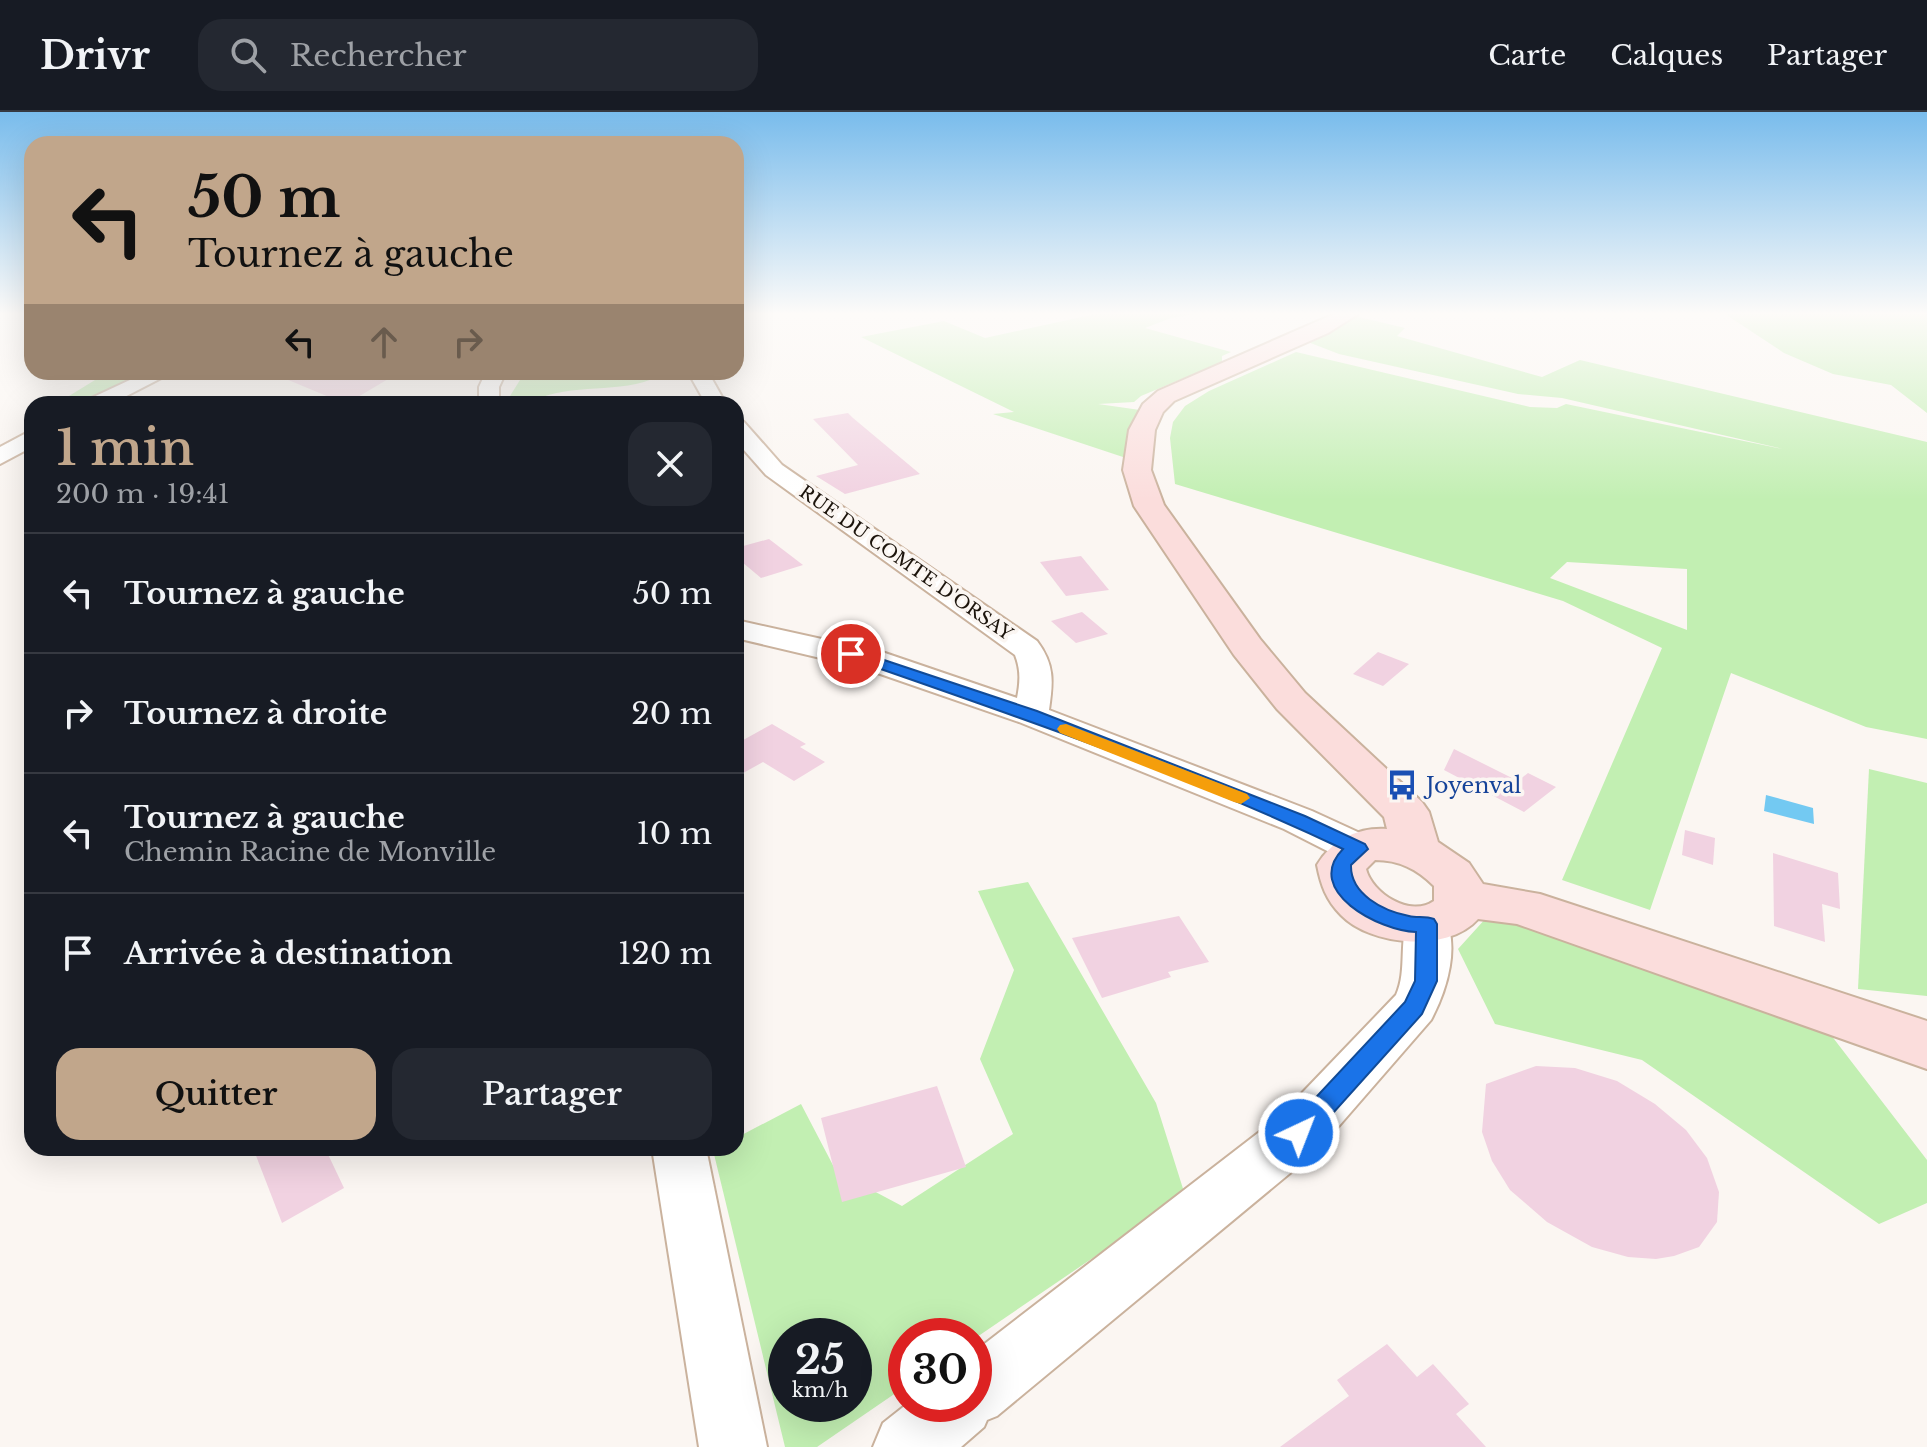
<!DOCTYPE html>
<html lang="fr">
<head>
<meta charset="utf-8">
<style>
  body { margin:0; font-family:"Libre Baskerville",serif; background:#242831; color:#f1f3f6; height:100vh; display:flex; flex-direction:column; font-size:30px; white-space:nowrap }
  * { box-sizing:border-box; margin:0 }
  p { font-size:26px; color:#9ea1a6 }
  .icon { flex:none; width:44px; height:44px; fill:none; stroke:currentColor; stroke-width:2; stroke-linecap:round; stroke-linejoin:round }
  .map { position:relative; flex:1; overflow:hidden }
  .sheet { position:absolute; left:24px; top:284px; width:720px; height:760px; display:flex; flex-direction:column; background:#171b24; border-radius:24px; box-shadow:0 8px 32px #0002 }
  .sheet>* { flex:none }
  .hud { position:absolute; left:24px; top:24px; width:720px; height:244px; border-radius:24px; box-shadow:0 8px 32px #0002; background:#c1a68b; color:#111; overflow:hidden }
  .speed { position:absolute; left:768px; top:1206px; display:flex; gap:16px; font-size:40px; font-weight:700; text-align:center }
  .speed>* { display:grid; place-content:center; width:104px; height:104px; border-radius:50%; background:#171b24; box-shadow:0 8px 32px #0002; line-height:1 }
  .speed small { font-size:20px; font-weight:400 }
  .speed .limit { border:12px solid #d22; background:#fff; color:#111 }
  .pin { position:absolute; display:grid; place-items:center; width:68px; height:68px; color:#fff; margin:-34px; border:4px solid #fff; border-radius:50%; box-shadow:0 2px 8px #0007 }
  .me { position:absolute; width:88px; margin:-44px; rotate:43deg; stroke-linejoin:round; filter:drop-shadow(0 0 6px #0008) }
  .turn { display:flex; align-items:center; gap:28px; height:168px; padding:0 32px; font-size:36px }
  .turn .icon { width:104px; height:104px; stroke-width:2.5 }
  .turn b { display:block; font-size:56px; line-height:68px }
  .lanes { display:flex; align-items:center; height:76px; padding:0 32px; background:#0003; justify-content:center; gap:40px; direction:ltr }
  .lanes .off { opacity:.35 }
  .round { display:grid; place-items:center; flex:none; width:84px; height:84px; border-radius:24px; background:#242831 }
  .summary { display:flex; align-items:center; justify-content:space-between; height:136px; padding:0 32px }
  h1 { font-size:48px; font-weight:600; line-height:60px; color:#c1a68b }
  .cta { display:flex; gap:16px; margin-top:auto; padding:16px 32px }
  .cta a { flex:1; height:92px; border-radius:24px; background:#c1a68b; color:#111; font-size:32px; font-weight:600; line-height:92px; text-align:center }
  .cta a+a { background:#242831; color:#f1f3f6 }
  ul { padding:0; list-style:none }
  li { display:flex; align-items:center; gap:24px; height:120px; padding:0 32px; border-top:2px solid #363941 }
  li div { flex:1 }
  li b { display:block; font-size:30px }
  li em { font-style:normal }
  header { display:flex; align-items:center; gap:48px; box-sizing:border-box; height:112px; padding:0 40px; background:#171b24; border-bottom:2px solid #363941 }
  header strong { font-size:38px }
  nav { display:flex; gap:44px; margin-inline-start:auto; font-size:28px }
  .search { width:560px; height:72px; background:#242831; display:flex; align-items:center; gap:20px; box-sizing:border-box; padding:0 28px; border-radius:24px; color:#9ea1a6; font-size:30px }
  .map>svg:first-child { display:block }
  .green { fill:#c2efb2; fill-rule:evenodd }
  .water { fill:#73c9f2 }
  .building { fill:#f1d2e1 }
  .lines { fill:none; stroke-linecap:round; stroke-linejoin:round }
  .street-casing { stroke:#cab29d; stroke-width:4 }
  .secondary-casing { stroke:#cab29d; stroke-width:4 }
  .street { fill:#fff; fill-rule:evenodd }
  .secondary { fill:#fbdddc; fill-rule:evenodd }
  .route { fill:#1a73e8; stroke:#114b97; stroke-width:2 }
  .slow { fill:#f59e0b }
  .labels { text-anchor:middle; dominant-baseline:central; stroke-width:7; stroke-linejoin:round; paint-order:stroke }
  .far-street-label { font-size:18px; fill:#1c140c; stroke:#fbf6f2 }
  .transit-label { font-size:22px; fill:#164399; stroke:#fbf6f2; text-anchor:start }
</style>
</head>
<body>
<header>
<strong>Drivr</strong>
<div class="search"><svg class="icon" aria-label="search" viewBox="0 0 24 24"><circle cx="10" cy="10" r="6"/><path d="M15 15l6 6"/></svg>Rechercher</div>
<nav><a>Carte</a><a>Calques</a><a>Partager</a></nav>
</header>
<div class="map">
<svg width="1927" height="1335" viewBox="0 0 1927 1335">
  <rect width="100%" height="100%" fill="#fbf6f2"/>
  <g class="green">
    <path d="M1095,202h101l-25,4 -26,10 86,24 -9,4v6l-81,34 -7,6 -36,2 49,7 -15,49 -139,-46 21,-2 -153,-75 83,-16 41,17z"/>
    <path d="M1725,202h202v99l-36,-28 -58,-11 -49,-21z"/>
    <path d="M1355,204l50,12 -8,8 145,41 38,-17 347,82v297l-61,-12 -135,-54 -81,237 -88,-30 100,-232 -99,-47 -388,-117 -5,-46 3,-16 12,-16 24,-15 87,-39 234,55 27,1 9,-4 217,45 -221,-51 -44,-4 -179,-40 -31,-12zM1567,450l120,7v61l-137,-52z"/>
    <path d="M108,260h36l-49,23 -31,9 5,-8z"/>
    <path d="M628,260h39c-40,24 -86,10 -127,26l5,6h-30l-5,-8 10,-16 87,-2z"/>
    <path d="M1869,657l58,14v213l-69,-7z"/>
    <path d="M1028,770l128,221 29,92 -211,144v-3h-68v50l-89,61h-32l-72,-297 23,-2v-10l65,-34 35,67 66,35 111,-72 -33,-75 34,-89 -36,-79zM786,1224h68v68h-68z"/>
    <path d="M1496,795l315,102 116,151v43l-48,21 -237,-164 -147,-36 -37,-75z"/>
  </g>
  <path class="water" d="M1766,683l47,13 1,16 -50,-13z"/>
  <g class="building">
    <path d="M269,260h131l-54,32z"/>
    <path d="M848,301l5,5 67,56 -75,20 -29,-18 42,-11 -45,-46z"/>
    <path d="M769,427l34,26 -42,13 -25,-21v-9z"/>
    <path d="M1081,444l28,34 -43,6 -26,-34z"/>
    <path d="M1082,500l26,22 -32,9 -25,-22z"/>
    <path d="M1378,540l31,12 -26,22 -30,-12z"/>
    <path d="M772,612l34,20 -6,3 25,15 -31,19 -31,-19 -27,15v-33z"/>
    <path d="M1454,637l64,32 10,-8 28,14 -32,25 -80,-42z"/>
    <path d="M1685,718l30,8 -2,27 -31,-10z"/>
    <path d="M1773,741l65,20 2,36 -18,-5 3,38 -51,-16z"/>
    <path d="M1179,804l30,46 -41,10 3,5 -69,21 -30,-60z"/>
    <path d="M1536,954l39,2 42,13 38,23 31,26 21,28 12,34 -2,30 -18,25 -25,9 -18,3 -28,-2 -36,-10 -45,-25 -37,-32 -18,-29 -10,-29 4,-48z"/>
    <path d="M937,974l29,81 -124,35 -21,-84z"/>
    <path d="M253,1036h72l19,40 -62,35z"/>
    <path d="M1387,1232l30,33 16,-13 36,40 -13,10 30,33h-206l69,-51 -12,-16z"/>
  </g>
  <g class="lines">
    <g class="street-casing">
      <g id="street">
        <path d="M147,260h26l-62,32h-27l3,-4z"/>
        <path d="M486,260h20l-7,15v17h-20v-17z"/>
        <path d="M688,260h20l18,32h-20z"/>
        <path d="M736,308l8,2 38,43 255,176c18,24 16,41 12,69l263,101 61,28 6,10 -6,10 -15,4 -15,-4 -59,-30 -265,-107 -156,-54 -127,-30v-18l149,33 132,45c3,-15 4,-28 -2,-43l-249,-180 -30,-34z"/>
        <path d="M32,318v17l-32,17v-17z"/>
        <path d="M1427,796l16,5c18,32 4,77 -12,107l-113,130 -321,266 -10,4 -3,7 -23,20h-88l10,-24 24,-19h67v-52l306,-236 116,-121c12,-26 1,-57 15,-82z"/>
        <path d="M652,1036h54l61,299h-68z"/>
      </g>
    </g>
    <g class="secondary-casing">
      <path id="secondary" d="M1334,202h24l-30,19 -154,68 -11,11 -8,18 -4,40 13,35 96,134 45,54 117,109 7,10 9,30 31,21 14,21 57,10 387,127v48l-410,-145 -39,-5c-30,34 -107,27 -137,-4 -15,-15 -20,-30 -24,-50 15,-25 41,-38 70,-36l-3,-12 -107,-108 -43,-54 -100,-149 -11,-36 6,-40 14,-26 15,-13zM1375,748c24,0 42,9 59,26v15c-24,17 -62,-8 -68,-32z"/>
    </g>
    <use href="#street" class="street"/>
    <use href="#secondary" class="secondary"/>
  </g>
  <linearGradient id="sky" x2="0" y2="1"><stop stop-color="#79bcec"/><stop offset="0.52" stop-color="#fdfbf9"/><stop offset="1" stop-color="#fdfbf9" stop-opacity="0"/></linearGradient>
  <rect width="1927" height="388" fill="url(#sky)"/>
  <path class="route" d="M851,537l186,62 268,105 60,28 3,5 -17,16c-1,29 32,46 58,51 8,2 16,0 25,3l3,5v57l-15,33 -114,127 -9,3 -9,-3 -4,-8 4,-8 115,-123 10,-21 1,-49c-36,-1 -114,-41 -73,-83 -160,-76 -330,-134 -497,-192v-6z"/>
  <path class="slow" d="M1066,612l181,70 3,4 -9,6 -7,-2 -174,-69 -3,-4 3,-4z"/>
  <defs>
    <g id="bus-bare" transform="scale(2.4)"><path d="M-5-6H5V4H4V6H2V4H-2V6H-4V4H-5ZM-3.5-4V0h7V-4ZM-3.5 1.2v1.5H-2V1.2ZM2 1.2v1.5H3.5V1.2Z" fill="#1a4fb4" stroke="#fbf6f2" stroke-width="2.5" paint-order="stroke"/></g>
  </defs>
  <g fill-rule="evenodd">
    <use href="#bus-bare" x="1402" y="673"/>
  </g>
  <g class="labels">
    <g class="far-street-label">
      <text transform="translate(906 451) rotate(35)">RUE DU COMTE D'ORSAY</text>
    </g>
    <g class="transit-label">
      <text x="1426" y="673">Joyenval</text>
    </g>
  </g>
</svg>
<div class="speed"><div>25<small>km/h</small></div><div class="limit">30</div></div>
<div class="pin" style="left:851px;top:542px;background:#d93025"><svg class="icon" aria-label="arrive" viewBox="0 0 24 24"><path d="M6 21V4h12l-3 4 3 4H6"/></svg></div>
<svg class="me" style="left:1299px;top:1021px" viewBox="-20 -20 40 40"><circle r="17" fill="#1a73e8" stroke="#fff" stroke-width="3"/><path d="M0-11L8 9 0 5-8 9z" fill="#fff"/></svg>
<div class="hud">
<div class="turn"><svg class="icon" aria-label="left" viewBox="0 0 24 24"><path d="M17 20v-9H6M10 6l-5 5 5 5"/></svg><div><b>50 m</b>Tournez à gauche</div></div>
<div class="lanes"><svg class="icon" aria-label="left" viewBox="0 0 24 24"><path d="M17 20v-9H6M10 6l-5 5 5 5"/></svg><svg class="icon off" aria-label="ahead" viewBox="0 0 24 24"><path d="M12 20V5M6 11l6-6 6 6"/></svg><svg class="icon off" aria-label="right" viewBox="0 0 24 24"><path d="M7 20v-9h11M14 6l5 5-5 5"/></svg></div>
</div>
<section class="sheet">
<div class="summary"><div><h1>1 min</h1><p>200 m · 19:41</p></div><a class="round"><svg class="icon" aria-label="close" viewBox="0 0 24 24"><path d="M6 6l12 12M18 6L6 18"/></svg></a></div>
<ul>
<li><svg class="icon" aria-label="left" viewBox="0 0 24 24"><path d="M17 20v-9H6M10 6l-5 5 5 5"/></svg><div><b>Tournez à gauche</b></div><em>50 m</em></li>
<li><svg class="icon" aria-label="right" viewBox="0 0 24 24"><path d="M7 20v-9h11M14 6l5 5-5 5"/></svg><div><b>Tournez à droite</b></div><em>20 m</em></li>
<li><svg class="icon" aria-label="left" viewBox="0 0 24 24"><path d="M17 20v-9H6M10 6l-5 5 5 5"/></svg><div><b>Tournez à gauche</b><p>Chemin Racine de Monville</p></div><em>10 m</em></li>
<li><svg class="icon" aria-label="arrive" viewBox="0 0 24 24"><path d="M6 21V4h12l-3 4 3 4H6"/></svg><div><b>Arrivée à destination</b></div><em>120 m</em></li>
</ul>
<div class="cta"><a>Quitter</a><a>Partager</a></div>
</section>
</div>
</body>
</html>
